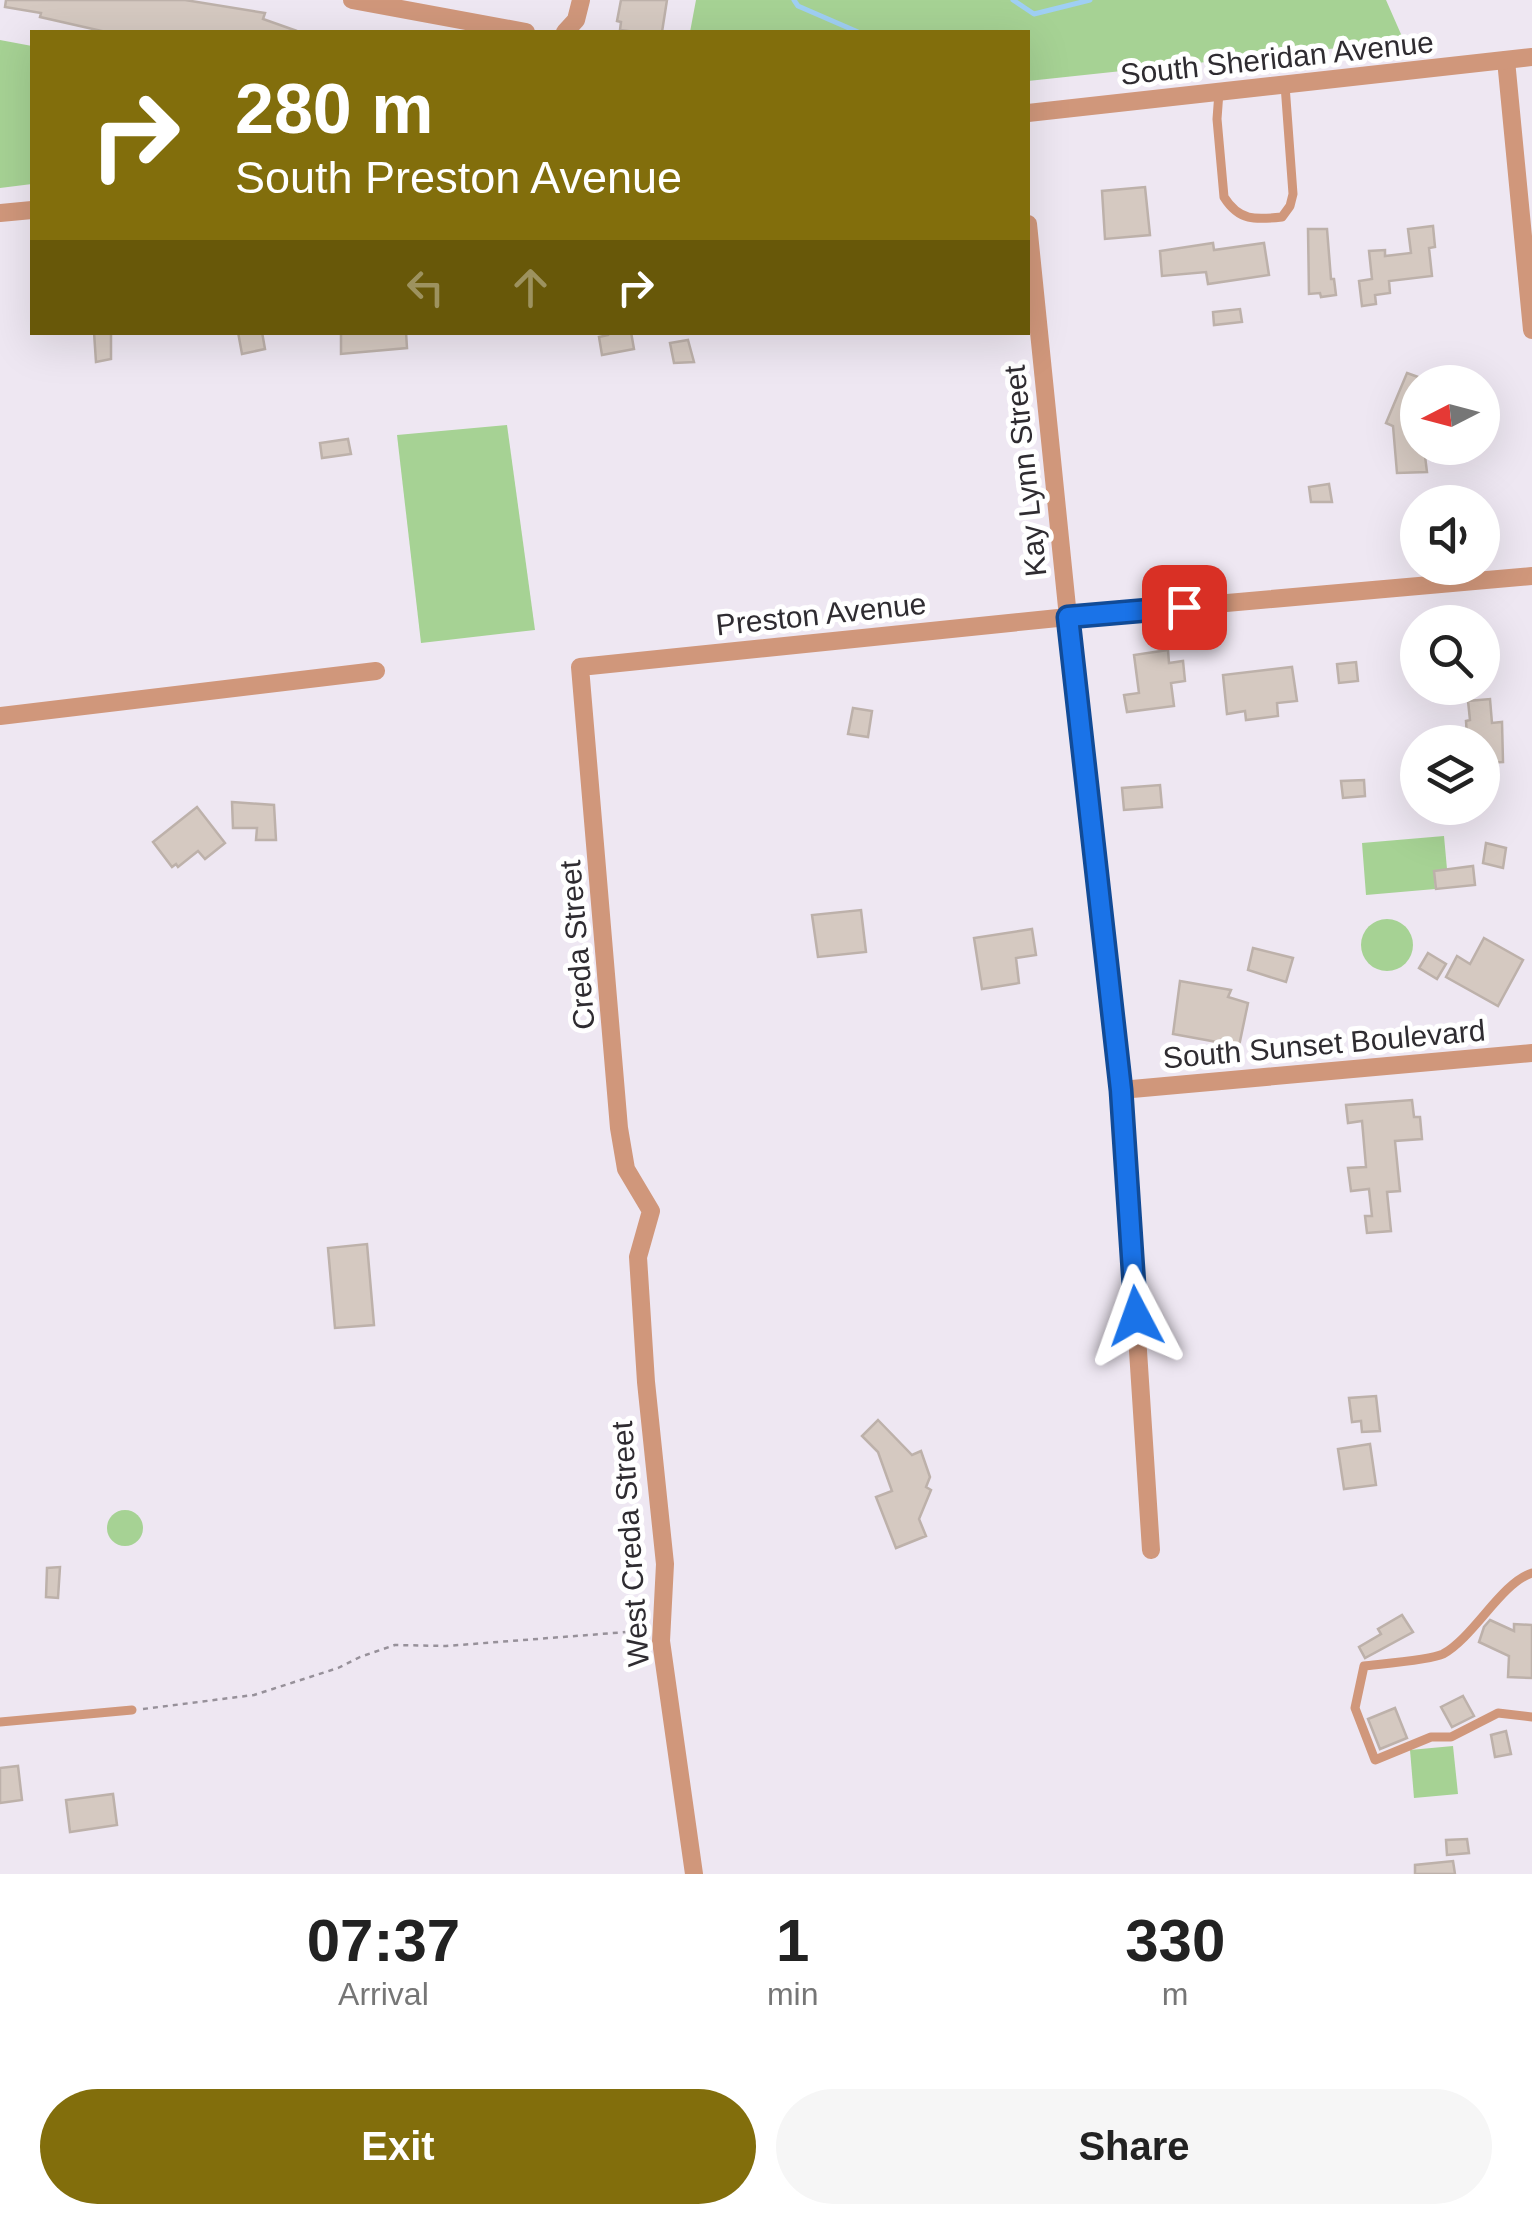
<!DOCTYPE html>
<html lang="en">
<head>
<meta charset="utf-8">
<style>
  body { margin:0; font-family:Helvetica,sans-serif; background:#f6f6f6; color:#222; height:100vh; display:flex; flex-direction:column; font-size:38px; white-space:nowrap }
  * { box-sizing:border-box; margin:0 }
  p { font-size:32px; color:#767676 }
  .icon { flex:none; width:55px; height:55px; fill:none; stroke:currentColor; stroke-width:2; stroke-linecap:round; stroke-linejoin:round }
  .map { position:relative; height:1874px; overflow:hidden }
  .panel { display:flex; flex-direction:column; background:#fff; flex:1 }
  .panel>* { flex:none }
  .hud { position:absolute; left:30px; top:30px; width:1000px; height:305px; border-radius:0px; box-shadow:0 10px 40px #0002; background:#826e0c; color:#fff; overflow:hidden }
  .needle { width:65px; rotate:264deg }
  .fabs { position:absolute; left:1400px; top:365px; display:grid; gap:20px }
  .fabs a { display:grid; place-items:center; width:100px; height:100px; border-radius:50%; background:#fff; box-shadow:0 10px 40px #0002; font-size:50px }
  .pin { position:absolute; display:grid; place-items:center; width:85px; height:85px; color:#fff; margin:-42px; border-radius:20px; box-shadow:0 5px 15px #0006 }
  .me { position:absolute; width:110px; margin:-55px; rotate:356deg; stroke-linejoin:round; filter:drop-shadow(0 0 8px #0008) }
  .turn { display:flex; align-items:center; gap:35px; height:210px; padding:0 40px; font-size:45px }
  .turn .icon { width:130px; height:130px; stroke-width:2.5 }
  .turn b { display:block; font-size:70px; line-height:85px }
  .lanes { display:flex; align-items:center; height:95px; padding:0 40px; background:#0003; justify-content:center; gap:50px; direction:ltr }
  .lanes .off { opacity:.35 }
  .eta { display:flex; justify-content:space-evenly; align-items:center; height:170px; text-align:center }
  .eta b { font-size:60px; font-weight:800; line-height:70px }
  .action { display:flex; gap:20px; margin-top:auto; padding:20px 40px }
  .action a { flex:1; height:115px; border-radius:60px; background:#826e0c; color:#fff; font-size:40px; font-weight:800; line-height:115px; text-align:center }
  .action a+a { background:#f6f6f6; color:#222 }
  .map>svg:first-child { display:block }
  .green { fill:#a6d294 }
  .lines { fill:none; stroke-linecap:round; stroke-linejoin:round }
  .stream { stroke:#9fcff3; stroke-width:5 }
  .building { fill:#d5c9c1; stroke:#bdb1aa; stroke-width:2.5 }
  .path { stroke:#97919a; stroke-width:2.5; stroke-dasharray:5 5; stroke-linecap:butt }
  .service { stroke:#d0977b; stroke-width:9 }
  .minor { stroke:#d0977b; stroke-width:18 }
  .route-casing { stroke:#114b97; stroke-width:25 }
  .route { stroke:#1a73e8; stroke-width:18 }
  .labels { text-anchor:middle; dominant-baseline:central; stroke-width:10; stroke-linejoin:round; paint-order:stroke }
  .street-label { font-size:30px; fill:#2f2c31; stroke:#fff }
</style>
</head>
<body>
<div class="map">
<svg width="1532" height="1874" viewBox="0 0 1532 1874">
  <rect width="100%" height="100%" fill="#eee7f2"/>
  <g class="green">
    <path d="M696,0h690l18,41 -376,40v-49h-338z"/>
    <path d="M0,40l32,6v138l-32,4z"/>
    <path d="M507,425l28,205 -114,13 -24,-208z"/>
    <path d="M1444,836l3,33 -13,2 1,18 -69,6 -4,-52z"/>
    <circle cx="1387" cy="945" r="26"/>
    <circle cx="125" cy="1528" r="18"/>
    <path d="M1453,1746l5,48 -44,4 -4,-48z"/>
  </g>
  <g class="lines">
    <g class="stream">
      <path d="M794,0l4,6 60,26"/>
      <path d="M1013,0l21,14 56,-14"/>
    </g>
  </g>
  <g class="building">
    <path d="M6,0h179l80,13 -2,6 34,12 -191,1 -66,-15 1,-4 -36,-6z"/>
    <path d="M621,0h46l-5,32h-26l-16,-2 1,-8 -4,-1z"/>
    <path d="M1145,187l5,48 -45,4 -3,-48z"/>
    <path d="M1433,226l2,21 -6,1 3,28 -43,5 1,12 -15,2 1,9 -14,2 -3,-25 13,-2 -3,-28 16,-1v6l26,-3 -3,-24z"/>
    <path d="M1308,229h19l4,50h3l2,16 -15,2 -1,-4 -11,1z"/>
    <path d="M1213,243l1,7 50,-7 5,32 -61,9 -2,-12 -44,4 -2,-25z"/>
    <path d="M1240,309l2,13 -28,3 -1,-13z"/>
    <path d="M94,332h17v27l-15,3z"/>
    <path d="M238,332h24l3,17 -23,5z"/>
    <path d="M341,332h65l1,16 -66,6z"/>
    <path d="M608,332h23l3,17 -32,6 -3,-18 9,-2z"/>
    <path d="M688,340l6,22 -20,1 -4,-20z"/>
    <path d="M1407,373l11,4v71h6l3,24 -30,1 -4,-47 -7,-3z"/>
    <path d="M348,439l3,15 -29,4 -2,-15z"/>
    <path d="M1329,484l3,18h-21l-2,-15z"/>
    <path d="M1168,650l1,13 14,-2 2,20 -14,2 3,23 -47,6 -3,-17 15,-2 -5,-38z"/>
    <path d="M1356,662l2,19 -19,2 -2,-19z"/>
    <path d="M1292,667l5,34 -20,2 1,13 -32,4 -1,-9 -18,3 -4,-39z"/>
    <path d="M1490,699l2,24 10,-1 1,40 -21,1v-21h-7l-1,-5h-7l-1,-16 4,-1 -2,-19z"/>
    <path d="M853,708l19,3 -4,26 -20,-3z"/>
    <path d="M1364,780l1,16 -22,2 -2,-17z"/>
    <path d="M1160,785l2,22 -38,3 -2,-22z"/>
    <path d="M232,802l42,3 2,35h-20l1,-12h-24z"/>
    <path d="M197,807l28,36 -20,16 -7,-8 -20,16 -2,-3 -4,3 -19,-25z"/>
    <path d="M1486,843l20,5 -3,20 -20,-5z"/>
    <path d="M1473,866l2,19 -39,4 -2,-18z"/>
    <path d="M861,910l5,42 -48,5 -6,-42z"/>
    <path d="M1032,929l4,26 -20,3 3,25 -37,6 -8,-51z"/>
    <path d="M1484,938l39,22 -25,46 -52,-29 11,-21 13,8z"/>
    <path d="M1253,948l40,10 -7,24 -38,-12z"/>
    <path d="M1428,953l18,11 -9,15 -18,-11z"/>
    <path d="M1180,981l51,9 -3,7 20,6 -9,43 -66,-12z"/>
    <path d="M1412,1100l2,17h6l2,22 -27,2 5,50 -13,1 4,39 -24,2 -2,-17h7l-3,-27 -18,2 -3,-23 18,-1 -4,-46 -14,2 -2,-18z"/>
    <path d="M367,1244l7,81 -39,3 -7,-80z"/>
    <path d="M1376,1396l4,35 -18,1 -1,-11 -9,1 -3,-24z"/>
    <path d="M878,1420l34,35 9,-4 9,26 -4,10 5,3 -12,29 7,17 -30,12 -20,-51 16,-6 -14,-39 -16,-16z"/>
    <path d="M1370,1444l6,41 -32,4 -6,-40z"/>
    <path d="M60,1567l-2,31 -12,-1 1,-29z"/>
    <path d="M1402,1615l11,17 -48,26 -6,-11 22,-13 -3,-5z"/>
    <path d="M1490,1620l24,11v-7l18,1v53l-24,-1 1,-21 -30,-14 5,-15z"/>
    <path d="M1463,1696l11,20 -22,11 -11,-20z"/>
    <path d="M1395,1708l12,30 -27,11 -12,-30z"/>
    <path d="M1506,1731l5,23 -16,3 -4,-22z"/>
    <path d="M18,1766l4,34 -22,3v-35z"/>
    <path d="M113,1794l4,31 -47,7 -4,-32z"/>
    <path d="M1467,1839l2,14 -22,2 -1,-15z"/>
    <path d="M1453,1861l2,13h-40v-9z"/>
  </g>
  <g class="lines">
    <path class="path" d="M143,1709l111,-14 84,-27 22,-11 35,-12 51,1 181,-14 18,2"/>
    <g class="service">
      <path d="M1219,92l-2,27 7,78c15,24 31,23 58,20l8,-11 3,-12 -8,-109"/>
      <path d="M1532,1573c-31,10 -58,64 -89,81 -12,6 -63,10 -79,12l-9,42 20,52 56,-23h20l47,-24 34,4"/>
      <path d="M0,1722l132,-12"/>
    </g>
    <g class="minor">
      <path d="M352,0l174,32"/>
      <path d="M565,32l11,-12 5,-20"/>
      <path d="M1506,60l26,270"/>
      <path d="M1028,113l504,-56"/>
      <path d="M0,213l32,-3"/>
      <path d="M1028,224l40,393 53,473 30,460"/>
      <path d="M0,716l376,-45"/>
      <path d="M1121,1090l411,-37"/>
      <path d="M694,1874l-33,-233 4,-77 -19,-182 -8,-125 13,-46 -25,-42 -7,-41 -39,-461 488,-50 464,-41"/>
    </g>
  </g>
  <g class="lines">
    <g class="route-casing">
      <path id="route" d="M1136,1316l-15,-226 -53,-473 116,-10"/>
    </g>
    <use href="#route" class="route"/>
  </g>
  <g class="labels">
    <g class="street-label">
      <text transform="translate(1277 58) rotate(-6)">South Sheridan Avenue</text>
      <text transform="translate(1025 471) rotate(-96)">Kay Lynn Street</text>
      <text transform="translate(821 614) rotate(-6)">Preston Avenue</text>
      <text transform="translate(577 945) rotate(-95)">Creda Street</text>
      <text transform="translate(1324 1044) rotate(-5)">South Sunset Boulevard</text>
      <text transform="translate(630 1544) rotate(-94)">West Creda Street</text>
    </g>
  </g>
</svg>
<div class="fabs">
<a><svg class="needle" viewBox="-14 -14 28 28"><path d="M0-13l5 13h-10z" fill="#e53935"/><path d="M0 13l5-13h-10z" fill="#767676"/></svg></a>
<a><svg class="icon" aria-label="sound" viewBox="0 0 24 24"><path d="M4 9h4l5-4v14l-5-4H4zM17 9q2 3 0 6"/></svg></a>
<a><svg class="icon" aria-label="search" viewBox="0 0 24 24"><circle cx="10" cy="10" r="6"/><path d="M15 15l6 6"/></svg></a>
<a><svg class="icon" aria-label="layers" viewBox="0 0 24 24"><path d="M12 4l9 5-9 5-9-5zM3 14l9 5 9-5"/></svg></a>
</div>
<div class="pin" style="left:1184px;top:607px;background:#d93025"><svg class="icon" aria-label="arrive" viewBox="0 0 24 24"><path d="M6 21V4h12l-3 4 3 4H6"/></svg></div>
<svg class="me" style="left:1136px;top:1316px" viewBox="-20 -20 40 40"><path d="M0-17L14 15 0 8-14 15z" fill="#1a73e8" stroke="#fff" stroke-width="4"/></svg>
<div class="hud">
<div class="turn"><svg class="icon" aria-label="right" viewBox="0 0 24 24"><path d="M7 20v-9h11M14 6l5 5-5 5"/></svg><div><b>280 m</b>South Preston Avenue</div></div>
<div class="lanes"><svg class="icon off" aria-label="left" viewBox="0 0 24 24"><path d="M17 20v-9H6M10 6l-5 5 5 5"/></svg><svg class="icon off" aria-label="ahead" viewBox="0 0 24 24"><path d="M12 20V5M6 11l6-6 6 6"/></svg><svg class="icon" aria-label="right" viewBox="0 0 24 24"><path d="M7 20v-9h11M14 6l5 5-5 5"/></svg></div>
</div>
</div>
<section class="panel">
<div class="eta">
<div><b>07:37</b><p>Arrival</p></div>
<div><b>1</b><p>min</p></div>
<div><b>330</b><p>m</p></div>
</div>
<div class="action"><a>Exit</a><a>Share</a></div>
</section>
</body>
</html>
